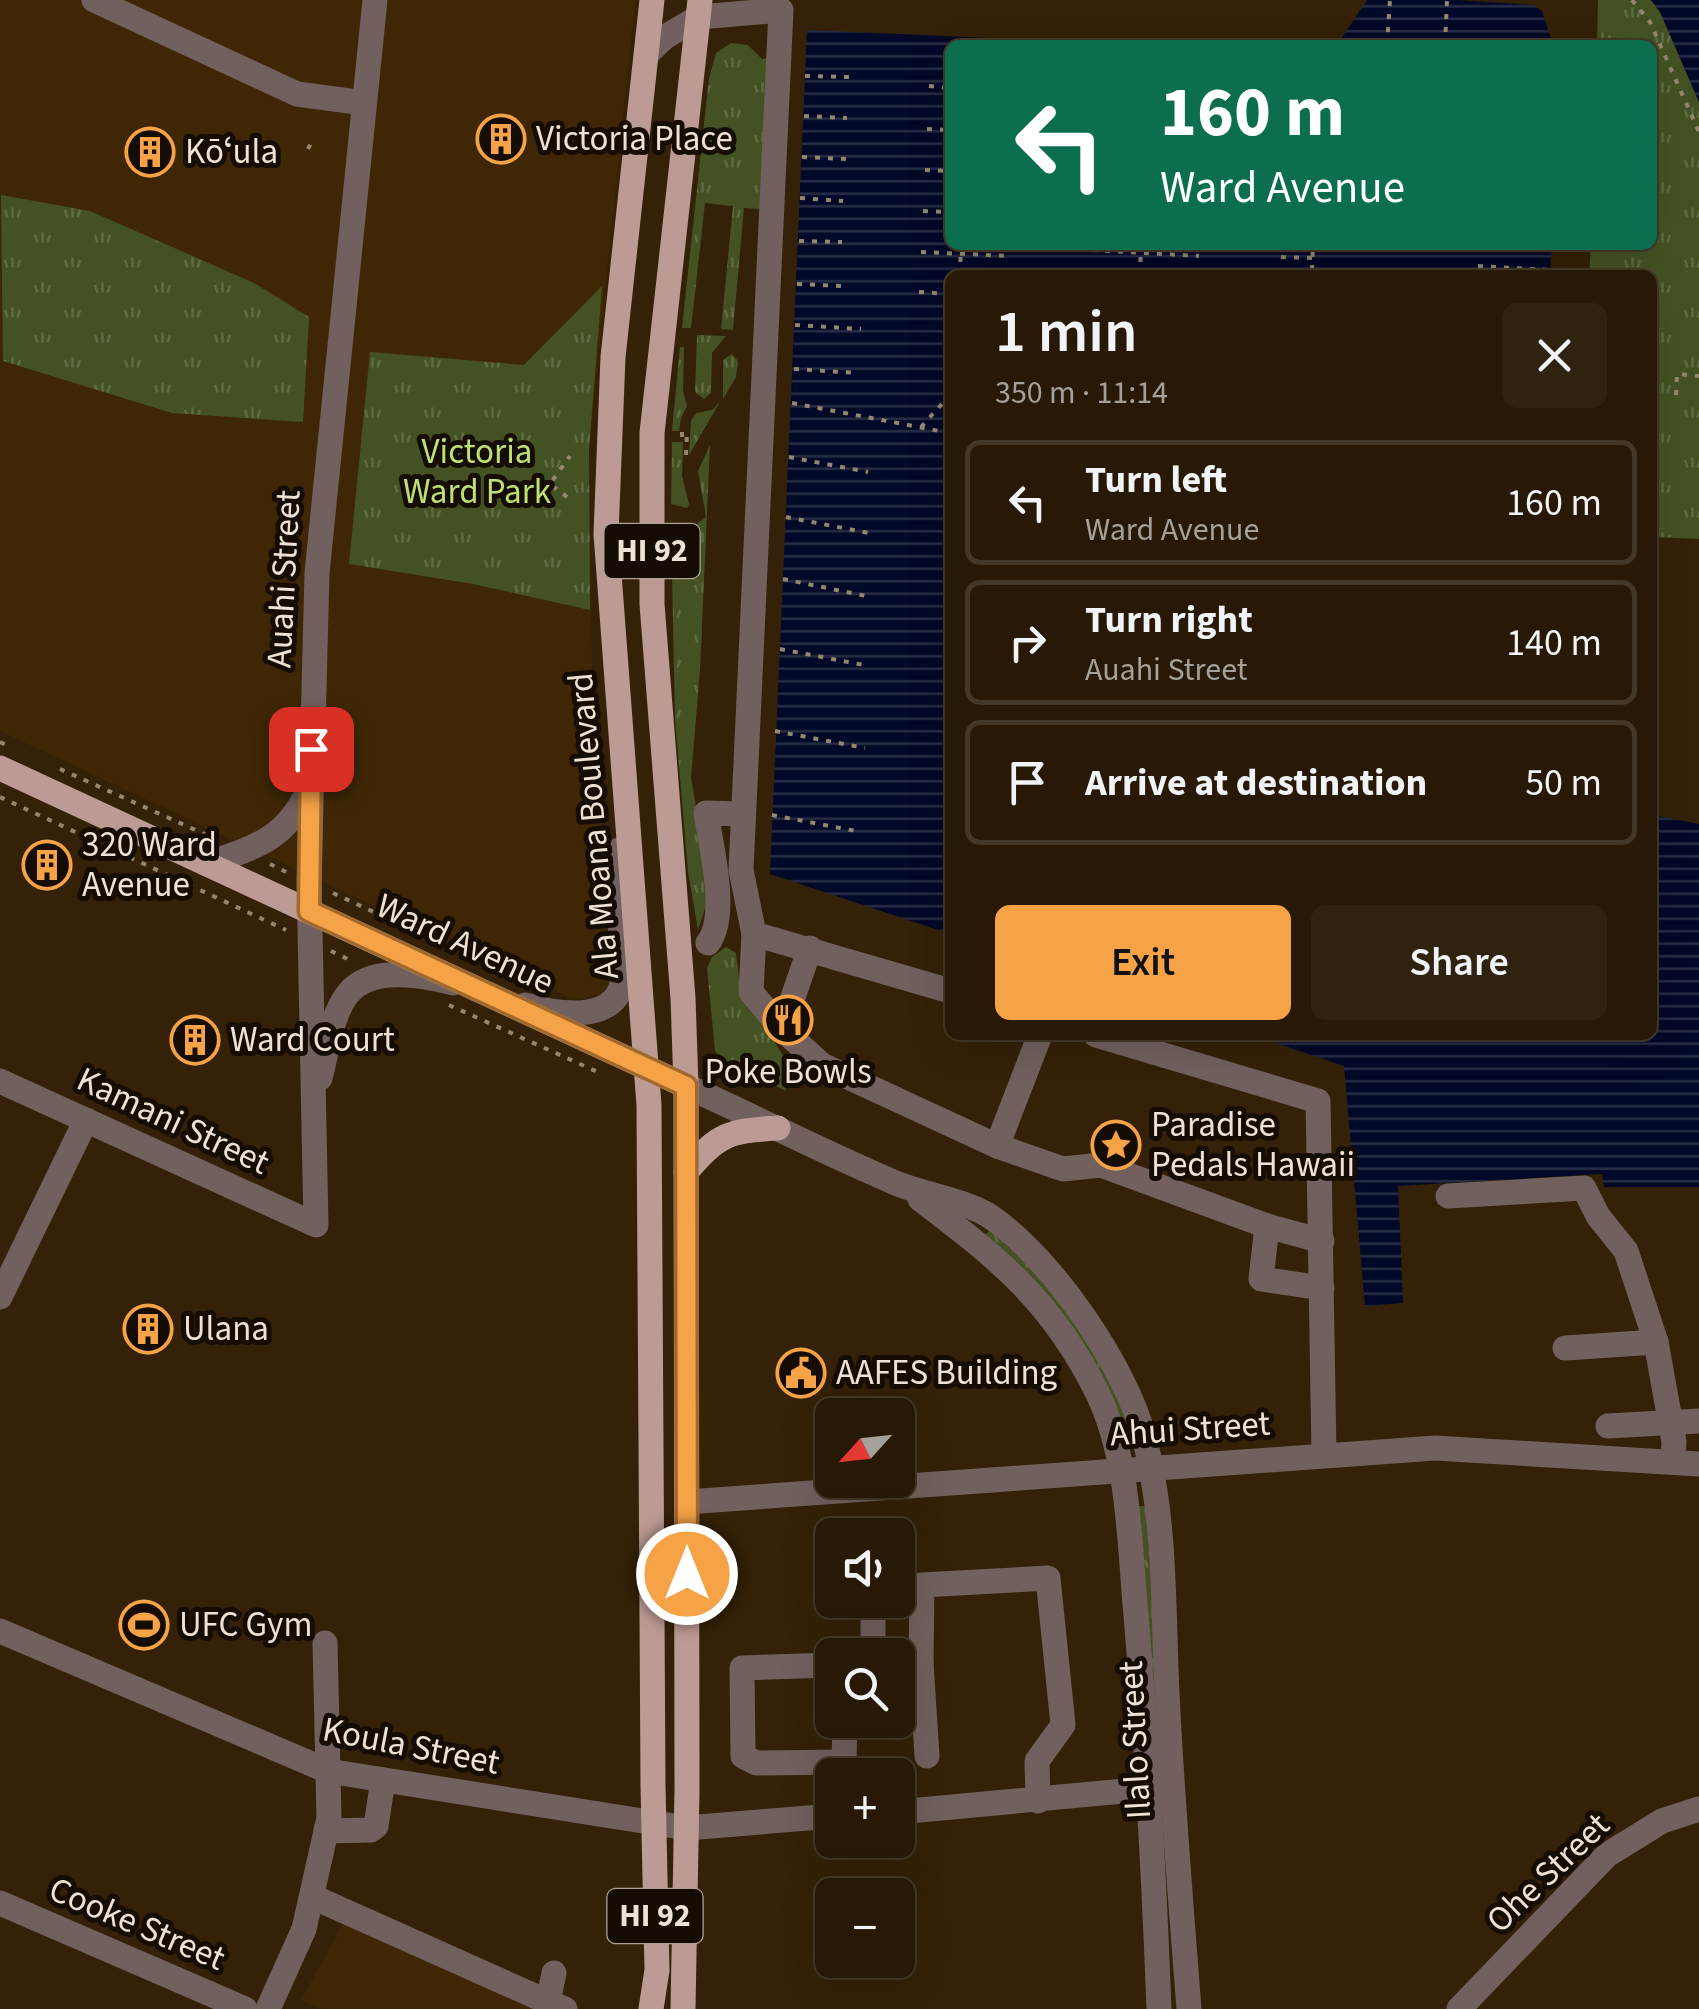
<!DOCTYPE html>
<html lang="en">
<head>
<meta charset="utf-8">
<style>
  body { margin:0; font-family:"Source Sans 3",sans-serif; background:#2f220f; color:#f1f3f6; height:100vh; display:flex; flex-direction:column; font-size:38px; white-space:nowrap }
  * { box-sizing:border-box; margin:0 }
  p { font-size:32px; color:#a4a09a }
  .icon { flex:none; width:55px; height:55px; fill:none; stroke:currentColor; stroke-width:2; stroke-linecap:round; stroke-linejoin:round }
  .map { position:relative; flex:1; overflow:hidden }
  .side { position:absolute; left:945px; top:270px; width:712px; height:770px; display:flex; flex-direction:column; background:#271905; border-radius:15px; box-shadow:0 10px 40px #0002,0 0 0 2px #433827 }
  .side>* { flex:none }
  .hud { position:absolute; left:945px; top:40px; width:712px; height:210px; border-radius:15px; box-shadow:0 10px 40px #0002,0 0 0 2px #433827; background:#0b6e4f; color:#fff; overflow:hidden }
  .needle { width:65px; rotate:243deg }
  .controls { position:absolute; left:815px; top:1398px; display:grid; gap:20px }
  .controls a { display:grid; place-items:center; width:100px; height:100px; border-radius:15px; background:#271905; box-shadow:0 10px 40px #0002,0 0 0 2px #433827; font-size:50px }
  .pin { position:absolute; display:grid; place-items:center; width:85px; height:85px; color:#fff; margin:-42px; border-radius:20px; box-shadow:0 5px 15px #0006 }
  .me { position:absolute; width:110px; margin:-55px; rotate:0deg; stroke-linejoin:round; filter:drop-shadow(0 0 8px #0008) }
  .turn { display:flex; align-items:center; gap:35px; height:210px; padding:0 50px; font-size:45px }
  .turn .icon { width:130px; height:130px; stroke-width:2.5 }
  .turn b { display:block; font-size:70px; line-height:85px }
  .round { display:grid; place-items:center; flex:none; width:105px; height:105px; border-radius:15px; background:#2f220f }
  .overview { display:flex; align-items:center; justify-content:space-between; height:170px; padding:0 50px }
  h1 { font-size:60px; font-weight:600; line-height:75px }
  .primary-button { display:flex; gap:20px; margin-top:auto; padding:20px 50px }
  .primary-button a { flex:1; height:115px; border-radius:15px; background:#f6a247; color:#111; font-size:40px; font-weight:600; line-height:115px; text-align:center }
  .primary-button a+a { background:#2f220f; color:#f1f3f6 }
  ul { padding:0; list-style:none }
  li { display:flex; align-items:center; gap:30px; height:125px; margin:0 20px 15px; padding:0 30px; border:5px solid #433827; border-radius:15px }
  li div { flex:1 }
  li b { display:block; font-size:38px }
  li em { font-style:normal }
  .map>svg:first-child { display:block }
  .built { fill:#3f2705 }
  .grass { fill:url(#grass-tufts) }
  .water { fill:url(#water-rules) }
  .lines { fill:none; stroke-linecap:round; stroke-linejoin:round }
  .path { stroke:#958571; stroke-width:4; stroke-dasharray:5 8; stroke-linecap:butt }
  .minor { stroke:#71605d; stroke-width:25 }
  .major { stroke:#bd9b95; stroke-width:25 }
  .route-casing { stroke:#a0692e; stroke-width:25 }
  .route { stroke:#f6a247; stroke-width:18 }
  .labels { text-anchor:middle; dominant-baseline:central; stroke-width:10; stroke-linejoin:round; paint-order:stroke }
  .shield { fill:#150c04; stroke:#aea296; stroke-width:2.5 }
  .shield-label { font-size:32px; font-weight:bold; fill:#efe2d4 }
  .poi-label { font-size:35px; fill:#efe2d4; stroke:#150c04; text-anchor:start }
  .park-label { font-size:35px; fill:#bfe173; stroke:#150c04 }
  .street-label { font-size:35px; fill:#efe2d4; stroke:#150c04 }
</style>
</head>
<body>
<div class="map">
<svg width="1699" height="2009" viewBox="0 0 1699 2009">
  <defs>
    <pattern id="grass-tufts" width="24" height="20" patternUnits="userSpaceOnUse" patternTransform="scale(2.5)"><rect width="24" height="20" fill="#445223"/><path d="M3 7l-1-3M5 7V3M7 7l1-3M15 17l-1-3M17 17v-4M19 17l1-3" fill="none" stroke="#5f6b42"/></pattern>
    <pattern id="water-rules" width="6" height="5" patternUnits="userSpaceOnUse" patternTransform="scale(2.5)"><rect width="6" height="5" fill="#000927"/><path d="M0 2.5h6" fill="none" stroke="#262d45"/></pattern>
  </defs>
  <rect width="100%" height="100%" fill="#342107"/>
  <g class="built">
    <path d="M0,0h635l-46,449 4,287 21,230 -6,20 -10,9 -13,4 -14,-1 -571,-267z"/>
    <path d="M345,1920l194,89h-218l-20,-9z"/>
  </g>
  <g class="grass">
    <path d="M1598,0h53l9,12 39,90v437l-46,-2 -1,-262h-63l2,-30h61v-200h-55z"/>
    <path d="M731,43l17,2 14,14 6,-1 -8,151 -16,-1 -11,122 -12,-1 12,-123 -28,-3 -14,125h-9l27,-250 7,-25z"/>
    <path d="M1,195l89,16 164,72 55,34 -6,105 -131,-9 -169,-52z"/>
    <path d="M602,286l-13,163 1,161 -117,-26 -124,-20 21,-212 154,13z"/>
    <path d="M697,335l29,1 -14,17 -1,40 -7,6 -9,-7z"/>
    <path d="M680,347h4l-1,44 4,15 -6,12 -2,13h-7z"/>
    <path d="M732,354l6,7 -2,16 -13,22v-39z"/>
    <path d="M720,402l-31,53 2,-34 5,-8 16,-3z"/>
    <path d="M672,442h11l-1,34 7,28 -2,4 -16,-4z"/>
    <path d="M710,445l-10,225 -9,108 18,104 -3,24 -8,24 -10,-58 -13,-153 -4,-196 22,4 13,-10 -8,-46z"/>
    <path d="M726,947l10,6 4,35 46,72v31l-61,-29 -10,-11 -8,-83 5,-11z"/>
    <path d="M990,1231l51,46 59,82 27,63 -2,2 -141,-189z"/>
    <path d="M1138,1506h8l16,249 -8,1z"/>
  </g>
  <g class="water">
    <path d="M1367,0h91l76,5 8,6 11,34h-216z"/>
    <path d="M1651,0h48v102l-39,-90z"/>
    <path d="M807,30l346,15h-203v200h602l-2,30h-600v659l-180,-60z"/>
    <path d="M1653,815l46,9v363h-95l-2,-13 -204,12 5,117 -38,3 -21,-240 -92,-31h400z"/>
  </g>
  <g class="lines">
    <g class="path">
      <path d="M1632,0l18,22 49,110"/>
      <path d="M970,45v-8"/>
      <path d="M1387,45l3,-45"/>
      <path d="M1445,45l2,-45"/>
      <path d="M805,76l44,1"/>
      <path d="M929,86l21,2"/>
      <path d="M804,116l43,2"/>
      <path d="M927,129l23,1"/>
      <path d="M308,149l5,-10"/>
      <path d="M802,157l44,2"/>
      <path d="M925,170l25,1"/>
      <path d="M800,198l43,3"/>
      <path d="M923,211l27,1"/>
      <path d="M799,241l43,1"/>
      <path d="M1092,250l107,6"/>
      <path d="M921,252l89,4"/>
      <path d="M1281,257l31,1"/>
      <path d="M1478,266l72,4"/>
      <path d="M1312,270l1,-25"/>
      <path d="M1312,272l44,3"/>
      <path d="M960,275l1,-30"/>
      <path d="M1140,275l1,-30"/>
      <path d="M797,284l45,2"/>
      <path d="M919,292l31,2"/>
      <path d="M795,325l66,4"/>
      <path d="M794,369l64,4"/>
      <path d="M1676,395l1,-21 22,2"/>
      <path d="M792,403l158,30"/>
      <path d="M921,427l29,-32"/>
      <path d="M682,437v-6"/>
      <path d="M686,455l1,-23"/>
      <path d="M789,457l79,15"/>
      <path d="M567,497l-17,-13 20,-28"/>
      <path d="M786,517l88,17"/>
      <path d="M783,579l88,18"/>
      <path d="M780,649l89,17"/>
      <path d="M775,731l90,17"/>
      <path d="M0,742l11,5"/>
      <path d="M60,769l151,68"/>
      <path d="M0,797l286,133"/>
      <path d="M772,815l89,17"/>
      <path d="M270,864l18,9"/>
      <path d="M333,893l191,89"/>
      <path d="M331,951l23,11"/>
      <path d="M449,1005l151,68"/>
    </g>
    <g class="minor">
      <path d="M94,0l203,94 67,9"/>
      <path d="M647,54l18,-17 34,-20 82,-7 -40,860 13,64 -3,58 31,37 28,-81"/>
      <path d="M207,864c48,-17 78,-24 101,-73"/>
      <path d="M754,934l196,57"/>
      <path d="M708,943c21,-27 3,-97 -2,-130l37,1"/>
      <path d="M525,1005c28,8 87,20 97,-21 3,-15 -1,-32 -1,-47 -1,-29 -1,-58 -2,-87"/>
      <path d="M782,1029l40,36 175,81 43,-111"/>
      <path d="M1096,1035l222,66 6,353"/>
      <path d="M320,1078c7,-26 11,-62 27,-83 22,-30 76,-20 106,-12"/>
      <path d="M0,1081l316,144 -7,-343 8,-309 58,-573"/>
      <path d="M686,1086c71,32 141,68 212,98 28,11 69,17 93,33 61,42 134,148 153,220 22,82 19,172 23,256 5,105 14,211 22,316"/>
      <path d="M997,1146l66,23 38,-4 166,61 55,15"/>
      <path d="M1448,1196l136,-8 14,28 28,35 30,91 18,100 -1,20"/>
      <path d="M920,1199c79,60 132,102 177,193 33,68 32,150 39,223 11,132 18,262 23,394"/>
      <path d="M1267,1226l-6,53 61,9"/>
      <path d="M0,1297l86,-177"/>
      <path d="M1565,1348l91,-6"/>
      <path d="M1608,1426l91,-5"/>
      <path d="M687,1502l748,-54 264,16"/>
      <path d="M0,1631l328,140 359,57 145,-12"/>
      <path d="M873,1655v-55"/>
      <path d="M921,1663l6,93"/>
      <path d="M898,1664l23,-1 1,-78 126,-7 15,147 -26,36 1,40"/>
      <path d="M832,1665l-90,3 1,88 13,7 88,-1 1,-42"/>
      <path d="M898,1812l269,-25"/>
      <path d="M326,1831l45,-1 5,-4 7,-46"/>
      <path d="M313,1897l235,105"/>
      <path d="M0,1903l245,106"/>
      <path d="M554,1973l-6,29 17,7"/>
      <path d="M268,2009l36,-80 25,-111 -4,-175"/>
      <path d="M1459,2009l148,-154 55,-34 37,-12"/>
    </g>
    <g class="major">
      <path d="M0,768l686,318"/>
      <path d="M686,1172c33,-39 43,-41 92,-44"/>
      <path d="M651,2009l6,-39 -4,-185 -4,-680 -43,-571 7,-177 39,-357"/>
      <path d="M683,2009l4,-219 -1,-704 -3,-88 -31,-394v-171l48,-433"/>
    </g>
  </g>
  <g class="lines">
    <g class="route-casing">
      <path id="route" d="M311,749l-2,162 377,175 1,488"/>
    </g>
    <use href="#route" class="route"/>
  </g>
  <defs>
    <g id="building-ring" transform="scale(2.5)"><circle r="9.5" fill="#150c04" stroke="#f6a247" stroke-width="1.5"/><path d="M-4-6H4V6H1V3H-1V6H-4ZM-2.5-4.3h1.7v1.8h-1.7ZM.8-4.3h1.7v1.8H.8ZM-2.5-1h1.7V.8h-1.7ZM.8-1h1.7V.8H.8Z" fill="#f6a247"/></g>
    <g id="restaurant-ring" transform="scale(2.5)"><circle r="9.5" fill="#150c04" stroke="#f6a247" stroke-width="1.5"/><path d="M-5-6h1v4h1v-4h1v4h1v-4h1v5L-1.5 .5V6h-2V.5L-5-1ZM5-6V6H3V1.5H1.5Q1.5-4 5-6Z" fill="#f6a247"/></g>
    <g id="sight-ring" transform="scale(2.5)"><circle r="9.5" fill="#150c04" stroke="#f6a247" stroke-width="1.5"/><path d="M0-6L1.8-2.2L6-1.7L2.9 1.2L3.7 5.4L0 3.3L-3.7 5.4L-2.9 1.2L-6-1.7L-1.8-2.2Z" fill="#f6a247"/></g>
    <g id="civic-ring" transform="scale(2.5)"><circle r="9.5" fill="#150c04" stroke="#f6a247" stroke-width="1.5"/><path d="M-.6-6.5H3V-4.5H.6V-3L4-1V1h2V6H-6V1h2V-1L-.6-3ZM-1.2 2.5V6h2.4V2.5Z" fill="#f6a247"/></g>
    <g id="stadium-ring" transform="scale(2.5)"><circle r="9.5" fill="#150c04" stroke="#f6a247" stroke-width="1.5"/><path d="M0-5a6.5 5 0 1 0 0 10a6.5 5 0 1 0 0-10ZM-3.5-1.8h7v3.6h-7Z" fill="#f6a247"/></g>
  </defs>
  <g fill-rule="evenodd">
    <use href="#building-ring" x="501" y="139"/>
    <use href="#building-ring" x="150" y="152"/>
    <use href="#building-ring" x="47" y="865"/>
    <use href="#restaurant-ring" x="788" y="1020"/>
    <use href="#building-ring" x="195" y="1040"/>
    <use href="#sight-ring" x="1116" y="1145"/>
    <use href="#building-ring" x="148" y="1329"/>
    <use href="#civic-ring" x="801" y="1373"/>
    <use href="#stadium-ring" x="144" y="1625"/>
  </g>
  <g class="labels">
    <g class="shield">
      <rect x="604.5" y="524" width="95" height="54" rx="8"/>
      <rect x="607.5" y="1889" width="95" height="54" rx="8"/>
    </g>
    <g class="shield-label">
      <text x="652" y="551">HI 92</text>
      <text x="655" y="1916">HI 92</text>
    </g>
    <g class="poi-label">
      <text x="536" y="139">Victoria Place</text>
      <text x="185" y="152">Kōʻula</text>
      <text x="82" y="845">320 Ward<tspan x="82" dy="40">Avenue</tspan></text>
      <text x="230" y="1040">Ward Court</text>
      <text x="788" y="1072" text-anchor="middle">Poke Bowls</text>
      <text x="1151" y="1125">Paradise<tspan x="1151" dy="40">Pedals Hawaii</tspan></text>
      <text x="183" y="1329">Ulana</text>
      <text x="836" y="1373">AAFES Building</text>
      <text x="179" y="1625">UFC Gym</text>
    </g>
    <g class="park-label">
      <text x="477" y="452">Victoria<tspan x="477" dy="40">Ward Park</tspan></text>
    </g>
    <g class="street-label">
      <text transform="translate(284 579) rotate(-87)">Auahi Street</text>
      <text transform="translate(594 826) rotate(-95)">Ala Moana Boulevard</text>
      <text transform="translate(465 944) rotate(25)">Ward Avenue</text>
      <text transform="translate(173 1121) rotate(25)">Kamani Street</text>
      <text transform="translate(1190 1429) rotate(-4)">Ahui Street</text>
      <text transform="translate(1135 1740) rotate(-93)">Ilalo Street</text>
      <text transform="translate(411 1746) rotate(11)">Koula Street</text>
      <text transform="translate(1548 1873) rotate(-44)">Ohe Street</text>
      <text transform="translate(137 1924) rotate(23)">Cooke Street</text>
    </g>
  </g>
</svg>
<div class="controls">
<a><svg class="needle" viewBox="-14 -14 28 28"><path d="M0-13l5 13h-10z" fill="#e53935"/><path d="M0 13l5-13h-10z" fill="#a4a09a"/></svg></a>
<a><svg class="icon" aria-label="sound" viewBox="0 0 24 24"><path d="M4 9h4l5-4v14l-5-4H4zM17 9q2 3 0 6"/></svg></a>
<a><svg class="icon" aria-label="search" viewBox="0 0 24 24"><circle cx="10" cy="10" r="6"/><path d="M15 15l6 6"/></svg></a>
<a>+</a>
<a>−</a>
</div>
<div class="pin" style="left:311px;top:749px;background:#d93025"><svg class="icon" aria-label="arrive" viewBox="0 0 24 24"><path d="M6 21V4h12l-3 4 3 4H6"/></svg></div>
<svg class="me" style="left:687px;top:1574px" viewBox="-20 -20 40 40"><circle r="17" fill="#f6a247" stroke="#fff" stroke-width="3"/><path d="M0-11L8 9 0 5-8 9z" fill="#fff"/></svg>
<div class="hud">
<div class="turn"><svg class="icon" aria-label="left" viewBox="0 0 24 24"><path d="M17 20v-9H6M10 6l-5 5 5 5"/></svg><div><b>160 m</b>Ward Avenue</div></div>
</div>
<section class="side">
<div class="overview"><div><h1>1 min</h1><p>350 m · 11:14</p></div><a class="round"><svg class="icon" aria-label="close" viewBox="0 0 24 24"><path d="M6 6l12 12M18 6L6 18"/></svg></a></div>
<ul>
<li><svg class="icon" aria-label="left" viewBox="0 0 24 24"><path d="M17 20v-9H6M10 6l-5 5 5 5"/></svg><div><b>Turn left</b><p>Ward Avenue</p></div><em>160 m</em></li>
<li><svg class="icon" aria-label="right" viewBox="0 0 24 24"><path d="M7 20v-9h11M14 6l5 5-5 5"/></svg><div><b>Turn right</b><p>Auahi Street</p></div><em>140 m</em></li>
<li><svg class="icon" aria-label="arrive" viewBox="0 0 24 24"><path d="M6 21V4h12l-3 4 3 4H6"/></svg><div><b>Arrive at destination</b></div><em>50 m</em></li>
</ul>
<div class="primary-button"><a>Exit</a><a>Share</a></div>
</section>
</div>
</body>
</html>
